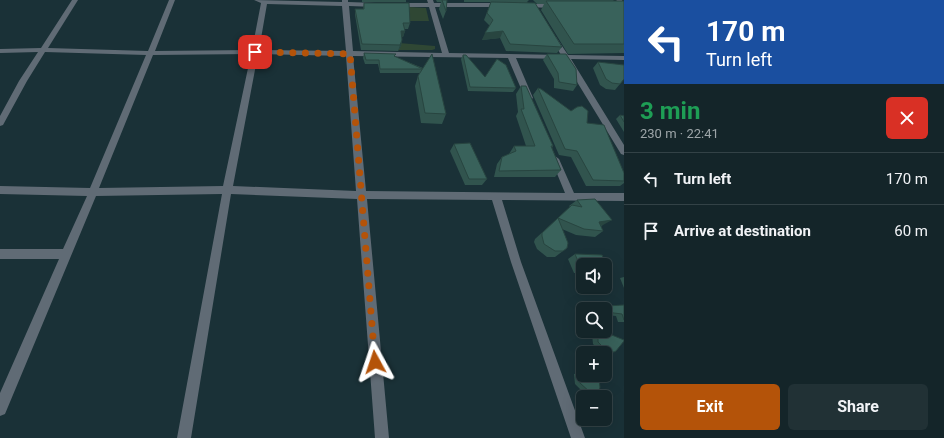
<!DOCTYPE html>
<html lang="en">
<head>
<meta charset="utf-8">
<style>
  body { margin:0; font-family:Roboto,sans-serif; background:#213135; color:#f1f3f6; height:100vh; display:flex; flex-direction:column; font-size:15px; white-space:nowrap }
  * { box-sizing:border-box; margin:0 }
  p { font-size:13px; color:#9da5a8 }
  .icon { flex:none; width:22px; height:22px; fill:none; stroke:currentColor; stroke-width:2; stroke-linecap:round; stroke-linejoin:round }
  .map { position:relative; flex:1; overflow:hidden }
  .sheet { display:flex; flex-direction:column; background:#142529; width:320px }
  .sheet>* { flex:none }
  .top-card { background:#1a4fa0; color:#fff; overflow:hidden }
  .controls { position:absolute; left:576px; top:258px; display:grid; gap:8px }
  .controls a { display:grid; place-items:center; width:36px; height:36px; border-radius:6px; background:#142529; box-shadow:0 4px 16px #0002,0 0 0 1px #334246; font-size:20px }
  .pin { position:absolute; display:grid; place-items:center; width:34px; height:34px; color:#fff; margin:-17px; border-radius:8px; box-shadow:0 2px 6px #0006 }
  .me { position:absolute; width:44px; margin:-22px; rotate:355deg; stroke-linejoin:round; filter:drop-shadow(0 0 3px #0008) }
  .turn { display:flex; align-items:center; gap:14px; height:84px; padding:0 16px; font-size:18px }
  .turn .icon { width:52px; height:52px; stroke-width:2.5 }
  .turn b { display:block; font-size:28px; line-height:34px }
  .round { display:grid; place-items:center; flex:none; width:42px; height:42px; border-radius:6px; background:#213135 }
  .overview { display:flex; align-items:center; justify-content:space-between; height:68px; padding:0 16px }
  h1 { font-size:24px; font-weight:700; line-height:30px; color:#1e9e55 }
  .primary-button { display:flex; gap:8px; margin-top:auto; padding:8px 16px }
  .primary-button a { flex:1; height:46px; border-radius:6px; background:#b45309; color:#fff; font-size:16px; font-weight:700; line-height:46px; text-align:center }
  .primary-button a+a { background:#213135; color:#f1f3f6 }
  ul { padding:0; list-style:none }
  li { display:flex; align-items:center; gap:12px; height:52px; padding:0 16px; border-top:1px solid #334246 }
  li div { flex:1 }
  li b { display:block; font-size:15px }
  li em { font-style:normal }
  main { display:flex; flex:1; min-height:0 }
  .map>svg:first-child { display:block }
  .green { fill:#2f4734 }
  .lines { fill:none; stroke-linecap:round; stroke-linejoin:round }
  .minor { fill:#606b75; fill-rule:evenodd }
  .wall { fill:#31544e }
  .shaded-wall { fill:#284540 }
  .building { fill:#39625b; stroke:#284540 }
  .route { stroke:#b45309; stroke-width:7; stroke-dasharray:0 12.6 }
</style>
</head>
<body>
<main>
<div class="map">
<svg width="624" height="438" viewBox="0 0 624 438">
  <rect width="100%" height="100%" fill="#1a3137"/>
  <g class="green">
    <path d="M408,7l18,1 3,13h-21z"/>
    <path d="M387,42l48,4v3l-3,1h-44z"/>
  </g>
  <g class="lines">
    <g class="minor">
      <path d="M72,0h6l-30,48 100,3 21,-51h6l-20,51 97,-1 9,-47 -7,-3 88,2v-2h6v2l28,1 3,2 -3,2 -27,-1 4,45 89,2 -13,-46h-33l-3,-2 3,-2h32l-1,-3h6l1,3h70l3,2 -3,2h-69l14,46 112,2 -10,-17 3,-2 2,1 12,18 56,1v4l-53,-1 53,86v10l-3,-1 -58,-95 -47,-1 17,40 -4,3 -4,-3 -17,-40 -155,-2 13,135 199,2 -14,-34 4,-3 4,3 15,34h50v8l-122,-1 19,62 64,176h-14l-60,-176 -19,-62 -125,-1 22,239h-14l-18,-239 -126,-5 -40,244h-14l45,-244 -126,2 -91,218 -5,2v-23l59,-134h-59v-10h63l24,-53 -87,-2v-8l90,2 56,-133 -101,-3 -18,29 -24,44 -3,1v-10l19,-35 19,-29 -38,1v-4l41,-1zM267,4l75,2 4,45 -87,-1zM251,54l-28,132 -124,2 54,-133zM258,54l88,2 10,135 -123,-5z"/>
      <path d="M616,0h6l2,7z"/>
      <path d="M524,4h32l3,2 -3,2 -34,-1 -1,-1z"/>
    </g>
  </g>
  <g class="wall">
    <rect x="362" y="0" width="44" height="2"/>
    <path d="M436,0h10v11l-3,8 -4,-10 2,-7h-4z"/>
    <path d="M464,0h65l-2,2 35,45 -5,6 -51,-2 -6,-13 -18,2 8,-14 -6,-6 7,-18h-27z"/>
    <path d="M533,0h81l-1,1h11v52l-56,1 -27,-44 3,-6h-7z"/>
    <path d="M364,3l46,20 -2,6h-4l1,2 -2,6h-1v3l-1,6 -3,5 -37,-1 -6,-35v-6h8z"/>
    <path d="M364,53l31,4 28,11 23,46 -4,10 -21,-1 -6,-37 3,-10 2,-3h-40l-2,-9h-13l-2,-6z"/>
    <path d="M547,54l30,31 -4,6 -19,-3v-9l-11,-19z"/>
    <path d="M463,55l22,22 31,11 -3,4 -45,-1 -7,-32z"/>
    <path d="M598,62l22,22 -5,6 -9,-1 -6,-4 -7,-17z"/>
    <path d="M521,86l32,60 -1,2 9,22 -6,7h-61l3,-13 5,-7 7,-3 5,-8h12l-10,-30 2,-4 -2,-18z"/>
    <path d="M538,88l49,35 37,50v10l-4,3h-34l-15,-29 -12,-2 -26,-60z"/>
    <path d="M620,115l4,1v16l-8,-13z"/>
    <path d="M454,144l33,35 -5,6h-17l-15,-34z"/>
    <path d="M577,200l26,25 -2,1 2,5 -8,6 -19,-2 -14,-6 5,19 -12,9h-8l-10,-8 -3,-7 1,-3 35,-32 -1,-1z"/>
    <path d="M575,254l27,1 6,15 -3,1v-6h-22v8h-9l-6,-14z"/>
    <path d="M624,277v11l-4,-10z"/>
    <path d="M624,305v17h-6l-2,-6 -11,-1v-6h-4v-1l5,-2z"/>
    <path d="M598,333l16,19 -6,2 -7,-2 -8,-8 -1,-10z"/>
    <path d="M579,373l20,19 -14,2 -10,-10 -1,-10z"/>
  </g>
  <g class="shaded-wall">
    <path d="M401,31h4l-2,6h-4z"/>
    <path d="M503,31l-3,7 -18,2 3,-7z"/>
    <path d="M402,40l-1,6 -3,5 2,-6z"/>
    <path d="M612,220l-9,5 -12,3 8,-6z"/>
  </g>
  <g class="building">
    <path d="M442,0h5l-1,11z"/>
    <path d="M546,1h78v43h-50z"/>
    <path d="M491,2l44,1 27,44 -52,-3 -7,-13 -18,2 8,-13 -6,-7z"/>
    <path d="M364,3h45l1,20h-7l2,8h-4l1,9 -2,5 -38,-1 -7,-35h9z"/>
    <path d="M364,53l32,1 -2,2 29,13h-43l-1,-9h-13z"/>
    <path d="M432,54l14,60 -21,-1 -7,-37z"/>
    <path d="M547,54h19l10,15 1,16 -18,-3 -1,-9z"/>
    <path d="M463,55h3l19,22 12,-18 9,6 10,23 -46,-1z"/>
    <path d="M598,62l26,3v14l-4,5 -8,-1 -6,-4z"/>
    <path d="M521,86h5l27,60h-2l10,24 -62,1 3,-14 14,-6 -2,-5h21l-14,-37h3z"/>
    <path d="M538,88l3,1 30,22 6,-4 5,-1 6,5 -1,12 17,2 20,48v8l-31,-1 -16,-29 -12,-2z"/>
    <path d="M620,115l4,1v6z"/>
    <path d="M470,143l17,36h-18l-15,-35z"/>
    <path d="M595,199l17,21 -13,2 4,9 -19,-2 -26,-11 14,-13 10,2 -5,-7z"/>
    <path d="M558,218l10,25 -1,5 -4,3h-8l-11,-7 -2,-8v-3z"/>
    <path d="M575,254l27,1 6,15h-3v-5h-22v4h-2z"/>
    <path d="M624,305v15l-2,-6 -16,-2v-6z"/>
    <path d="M598,333h9l17,7v1l-8,10 -2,1 -7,-1 -9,-9z"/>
    <path d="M583,372v3h9l7,5 1,7 -1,5 -8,1 -11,-10 -1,-10z"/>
  </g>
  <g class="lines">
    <path class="route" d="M255,52l95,2 25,308"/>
  </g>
</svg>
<div class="controls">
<a><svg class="icon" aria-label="sound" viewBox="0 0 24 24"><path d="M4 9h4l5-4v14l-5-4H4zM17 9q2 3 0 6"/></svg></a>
<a><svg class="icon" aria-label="search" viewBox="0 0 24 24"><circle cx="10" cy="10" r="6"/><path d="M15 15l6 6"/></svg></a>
<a>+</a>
<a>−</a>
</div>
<div class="pin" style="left:255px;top:52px;background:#d93025"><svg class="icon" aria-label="arrive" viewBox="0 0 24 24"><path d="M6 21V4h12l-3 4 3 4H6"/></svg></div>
<svg class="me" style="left:375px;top:362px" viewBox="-20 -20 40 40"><path d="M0-17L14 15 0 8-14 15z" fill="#b45309" stroke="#fff" stroke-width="4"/></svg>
</div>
<section class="sheet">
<div class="top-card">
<div class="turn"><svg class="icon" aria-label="left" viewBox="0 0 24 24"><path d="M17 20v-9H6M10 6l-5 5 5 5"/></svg><div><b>170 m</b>Turn left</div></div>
</div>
<div class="overview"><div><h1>3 min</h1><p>230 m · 22:41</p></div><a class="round" style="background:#d93025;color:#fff"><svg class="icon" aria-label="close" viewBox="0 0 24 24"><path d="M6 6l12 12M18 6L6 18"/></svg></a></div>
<ul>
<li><svg class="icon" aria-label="left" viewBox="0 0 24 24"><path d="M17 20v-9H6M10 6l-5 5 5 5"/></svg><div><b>Turn left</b></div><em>170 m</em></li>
<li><svg class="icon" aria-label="arrive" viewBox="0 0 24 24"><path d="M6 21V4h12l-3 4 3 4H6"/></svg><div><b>Arrive at destination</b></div><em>60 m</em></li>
</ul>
<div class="primary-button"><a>Exit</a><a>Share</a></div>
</section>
</main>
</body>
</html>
